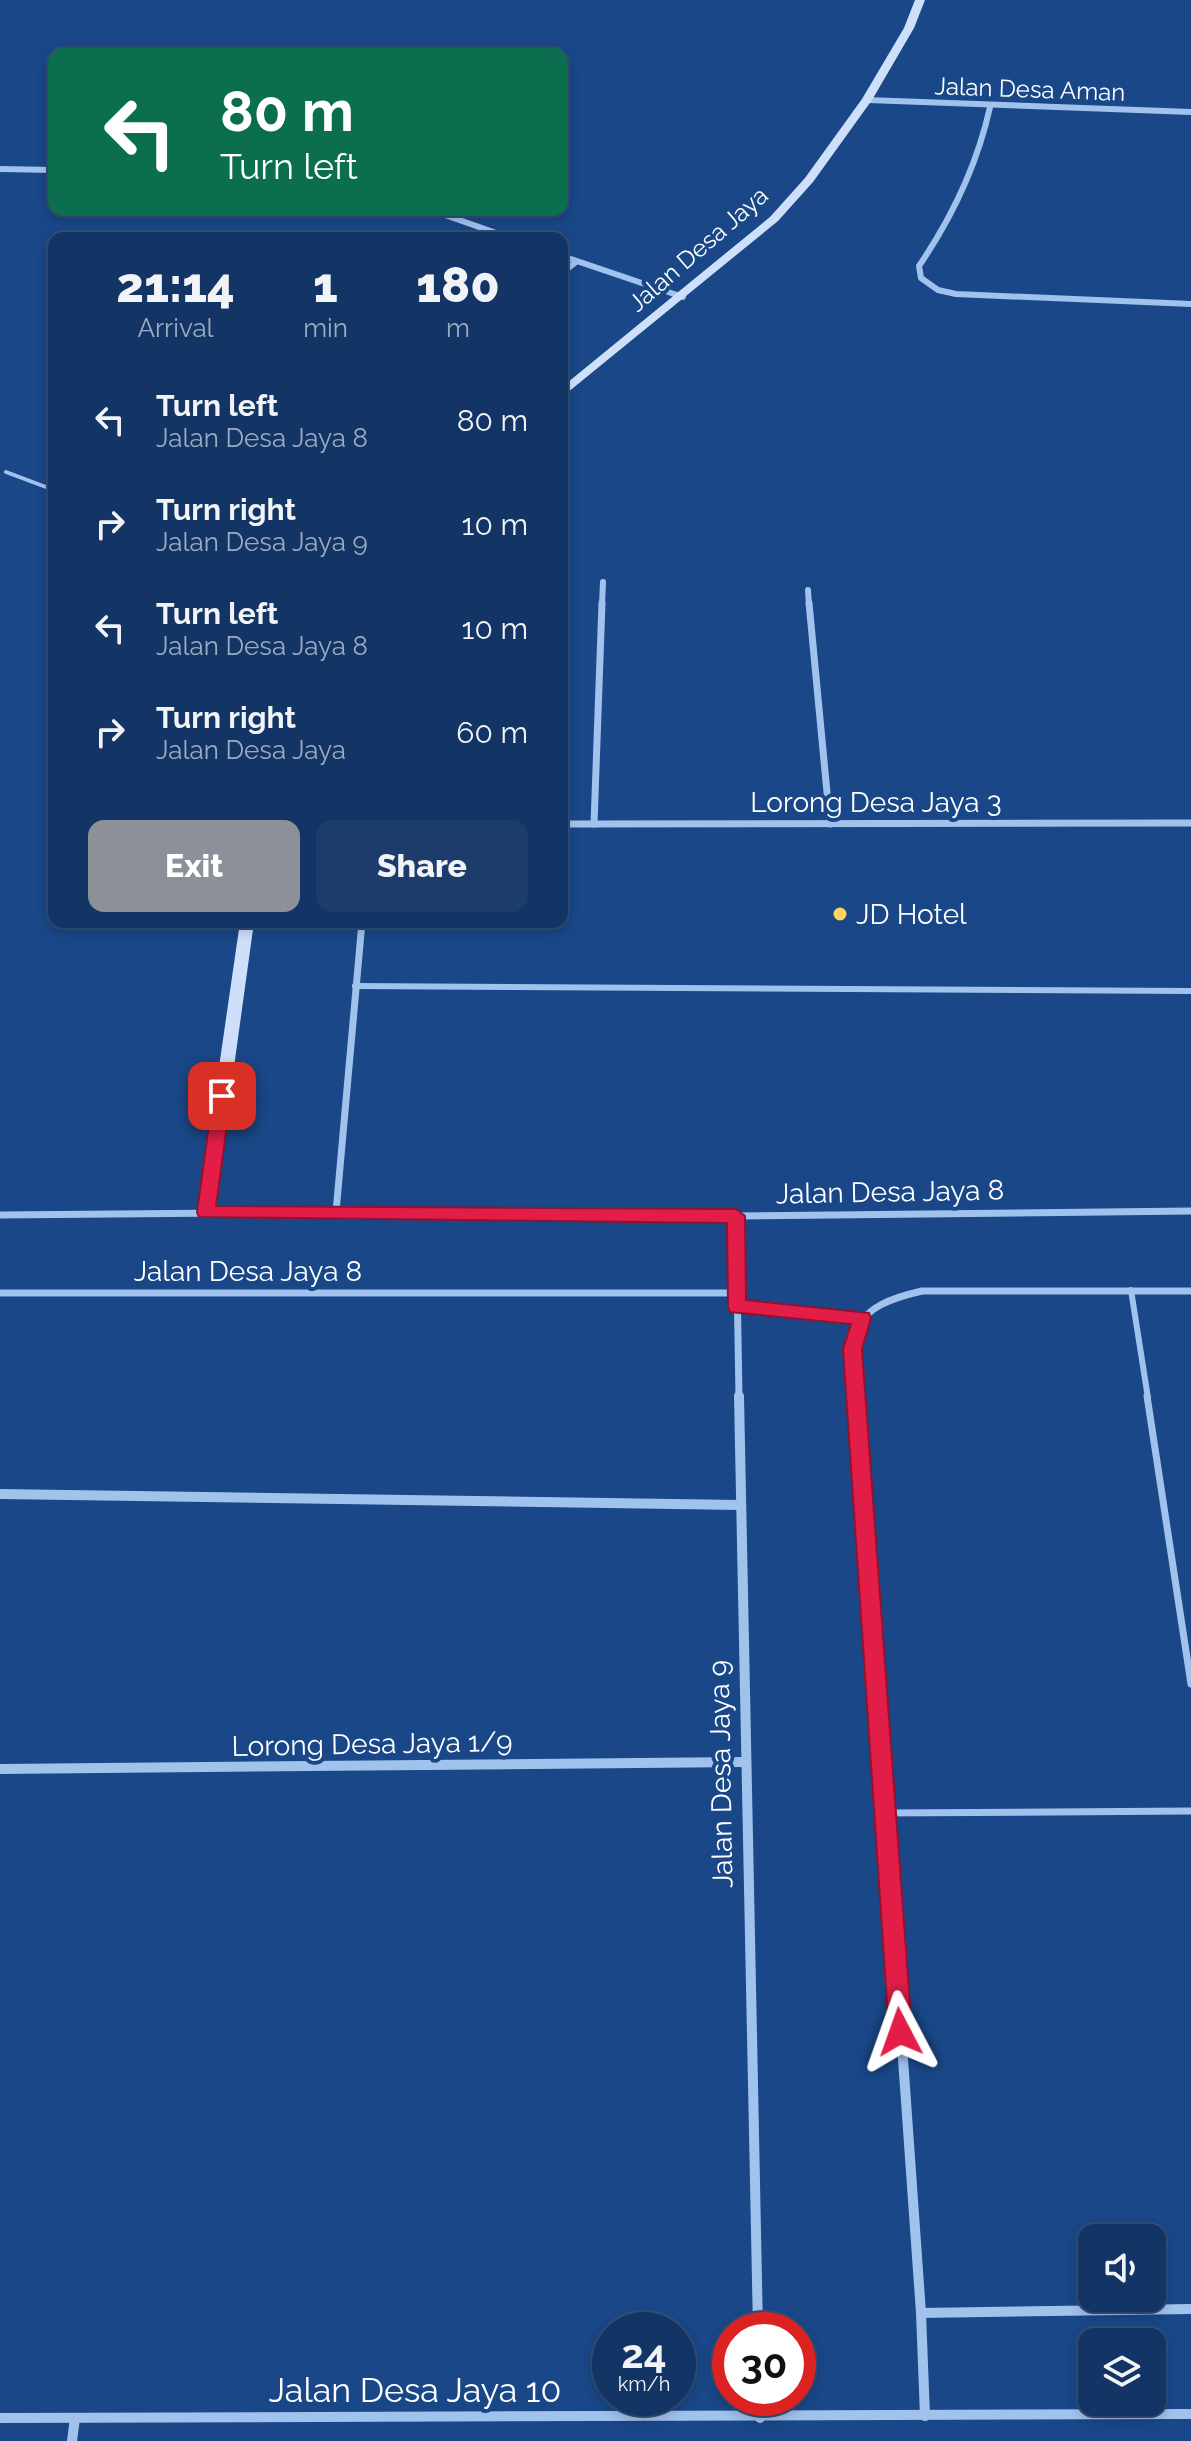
<!DOCTYPE html>
<html lang="en">
<head>
<meta charset="utf-8">
<style>
  body { margin:0; font-family:Raleway,sans-serif; background:#1c3d6b; color:#f1f3f6; height:100vh; display:flex; flex-direction:column; font-size:30px; white-space:nowrap }
  * { box-sizing:border-box; margin:0 }
  p { font-size:26px; color:#9dabbf }
  .icon { flex:none; width:44px; height:44px; fill:none; stroke:currentColor; stroke-width:2; stroke-linecap:round; stroke-linejoin:round }
  .map { position:relative; flex:1; overflow:hidden }
  .side { position:absolute; left:48px; top:232px; width:520px; height:696px; display:flex; flex-direction:column; background:#133565; border-radius:16px; box-shadow:0 4px 12px #0003,0 0 0 2px #325079 }
  .side>* { flex:none }
  .hud { position:absolute; left:48px; top:48px; width:520px; height:168px; border-radius:16px; box-shadow:0 4px 12px #0003,0 0 0 2px #325079; background:#0b6e4f; color:#fff; overflow:hidden }
  .controls { position:absolute; left:1078px; top:2224px; display:grid; gap:16px }
  .controls a { display:grid; place-items:center; width:88px; height:88px; border-radius:16px; background:#133565; box-shadow:0 4px 12px #0003,0 0 0 2px #325079; font-size:40px }
  .speed { position:absolute; left:592px; top:2312px; display:flex; gap:16px; font-size:40px; font-weight:700; text-align:center }
  .speed>* { display:grid; place-content:center; width:104px; height:104px; border-radius:50%; background:#133565; box-shadow:0 4px 12px #0003,0 0 0 2px #325079; line-height:1 }
  .speed small { font-size:20px; font-weight:400 }
  .speed .limit { border:12px solid #d22; background:#fff; color:#111 }
  .pin { position:absolute; display:grid; place-items:center; width:68px; height:68px; color:#fff; margin:-34px; border-radius:16px; box-shadow:0 4px 12px #0006 }
  .me { position:absolute; width:88px; margin:-44px; rotate:356deg; stroke-linejoin:round; filter:drop-shadow(0 0 6px #0008) }
  .turn { display:flex; align-items:center; gap:28px; height:168px; padding:0 40px; font-size:36px }
  .turn .icon { width:104px; height:104px; stroke-width:2.5 }
  .turn b { display:block; font-size:56px; line-height:68px }
  .eta { display:flex; justify-content:space-evenly; align-items:center; height:136px; text-align:center }
  .eta b { font-size:48px; font-weight:800; line-height:56px }
  .action { display:flex; gap:16px; margin-top:auto; padding:16px 40px }
  .action a { flex:1; height:92px; border-radius:16px; background:#8c9099; color:#fff; font-size:32px; font-weight:800; line-height:92px; text-align:center }
  .action a+a { background:#1c3d6b; color:#f1f3f6 }
  ul { padding:0; list-style:none }
  li { display:flex; align-items:center; gap:24px; height:104px; padding:0 40px }
  li div { flex:1 }
  li b { display:block; font-size:30px }
  li em { font-style:normal }
  .map>svg:first-child { display:block }
  .lines { fill:none; stroke-linecap:round; stroke-linejoin:round }
  .lane-far2 { stroke:#a1c2ed; stroke-width:4 }
  .lane-far1 { stroke:#a1c2ed; stroke-width:6 }
  .lane { stroke:#a1c2ed; stroke-width:7 }
  .street-far2 { stroke:#a1c2ed; stroke-width:6 }
  .street-far1 { stroke:#a1c2ed; stroke-width:7 }
  .street { stroke:#a1c2ed; stroke-width:10 }
  .secondary { fill:#cee0f9; fill-rule:evenodd }
  .route { fill:#e11d48; stroke:#92132f; stroke-width:2 }
  .poi-dot { fill:#ffd35d; stroke:#194787; stroke-width:3 }
  .labels { text-anchor:middle; dominant-baseline:central; stroke-width:8; stroke-linejoin:round; paint-order:stroke }
  .far-street-label { font-size:24px; fill:#fff; stroke:#194787 }
  .street-label { font-size:28px; fill:#fff; stroke:#194787 }
  .poi-label { font-size:28px; fill:#fff; stroke:#194787; text-anchor:start }
  .near-street-label { font-size:34px; fill:#fff; stroke:#194787 }
</style>
</head>
<body>
<div class="map">
<svg width="1191" height="2441" viewBox="0 0 1191 2441">
  <rect width="100%" height="100%" fill="#194787"/>
  <g class="lines">
    <path class="lane-far2" d="M6,472l48,18"/>
    <g class="lane-far1">
      <path d="M355,986l836,5"/>
      <path d="M1131,1290l17,108"/>
    </g>
    <g class="lane">
      <path d="M1147,1396l44,288"/>
      <path d="M884,1813l307,-2"/>
    </g>
    <g class="street-far2">
      <path d="M867,100l324,12"/>
      <path d="M990,107c-13,59 -37,109 -71,159l2,12 17,12 18,4 235,10"/>
      <path d="M0,169l54,1"/>
      <path d="M431,210l79,28"/>
      <path d="M562,256l121,41"/>
      <path d="M562,273l14,-11"/>
      <path d="M808,590l1,15"/>
      <path d="M602,605l1,-23"/>
    </g>
    <g class="street-far1">
      <path d="M809,603l21,221"/>
      <path d="M562,824l629,-1"/>
      <path d="M594,824l8,-221"/>
      <path d="M336,1212l26,-290"/>
      <path d="M0,1215l336,-3 400,4 455,-5"/>
      <path d="M736,1216l3,182"/>
      <path d="M0,1293h737"/>
      <path d="M737,1307l125,11"/>
      <path d="M856,1398c-4,-68 -8,-90 66,-107h269"/>
    </g>
    <g class="street">
      <path d="M739,1396l19,934"/>
      <path d="M856,1396l65,917 4,103"/>
      <path d="M0,1494l740,11"/>
      <path d="M0,1769l744,-7"/>
      <path d="M921,2313l270,-4"/>
      <path d="M760,2398v20"/>
      <path d="M0,2418l1191,-4"/>
      <path d="M72,2441l3,-23"/>
    </g>
    <g class="secondary">
      <path d="M915,0h10l-11,28 -42,72 -59,82 -35,39 -216,176v-10l208,-170 35,-39 57,-79 42,-71z"/>
      <path d="M240,922h14l-40,290 -8,6 -8,-6z"/>
    </g>
  </g>
  <path class="route" d="M222,1090l9,6 -15,110 520,3 9,7 1,84 123,13 2,5 -9,31 50,683 -4,8 -8,3 -8,-3 -3,-8 -46,-683 8,-25 -121,-12 -2,-5 -1,-84 -528,-6 -2,-5 16,-116z"/>
  <circle class="poi-dot" cx="840" cy="914" r="8"/>
  <g class="labels">
    <g class="far-street-label">
      <text transform="translate(1030 89) rotate(2)">Jalan Desa Aman</text>
      <text transform="translate(698 249) rotate(-41)">Jalan Desa Jaya</text>
    </g>
    <g class="street-label">
      <text x="876" y="802">Lorong Desa Jaya 3</text>
      <text transform="translate(890 1192) rotate(-1)">Jalan Desa Jaya 8</text>
      <text x="248" y="1271">Jalan Desa Jaya 8</text>
      <text transform="translate(372 1744) rotate(-1)">Lorong Desa Jaya 1/9</text>
      <text transform="translate(721 1774) rotate(-91)">Jalan Desa Jaya 9</text>
    </g>
    <g class="poi-label">
      <text x="856" y="914">JD Hotel</text>
    </g>
    <g class="near-street-label">
      <text x="415" y="2390">Jalan Desa Jaya 10</text>
    </g>
  </g>
</svg>
<div class="controls">
<a><svg class="icon" aria-label="sound" viewBox="0 0 24 24"><path d="M4 9h4l5-4v14l-5-4H4zM17 9q2 3 0 6"/></svg></a>
<a><svg class="icon" aria-label="layers" viewBox="0 0 24 24"><path d="M12 4l9 5-9 5-9-5zM3 14l9 5 9-5"/></svg></a>
</div>
<div class="speed"><div>24<small>km/h</small></div><div class="limit">30</div></div>
<div class="pin" style="left:222px;top:1096px;background:#d93025"><svg class="icon" aria-label="arrive" viewBox="0 0 24 24"><path d="M6 21V4h12l-3 4 3 4H6"/></svg></div>
<svg class="me" style="left:900px;top:2032px" viewBox="-20 -20 40 40"><path d="M0-17L14 15 0 8-14 15z" fill="#e11d48" stroke="#fff" stroke-width="4"/></svg>
<div class="hud">
<div class="turn"><svg class="icon" aria-label="left" viewBox="0 0 24 24"><path d="M17 20v-9H6M10 6l-5 5 5 5"/></svg><div><b>80 m</b>Turn left</div></div>
</div>
<section class="side">
<div class="eta">
<div><b>21:14</b><p>Arrival</p></div>
<div><b>1</b><p>min</p></div>
<div><b>180</b><p>m</p></div>
</div>
<ul>
<li><svg class="icon" aria-label="left" viewBox="0 0 24 24"><path d="M17 20v-9H6M10 6l-5 5 5 5"/></svg><div><b>Turn left</b><p>Jalan Desa Jaya 8</p></div><em>80 m</em></li>
<li><svg class="icon" aria-label="right" viewBox="0 0 24 24"><path d="M7 20v-9h11M14 6l5 5-5 5"/></svg><div><b>Turn right</b><p>Jalan Desa Jaya 9</p></div><em>10 m</em></li>
<li><svg class="icon" aria-label="left" viewBox="0 0 24 24"><path d="M17 20v-9H6M10 6l-5 5 5 5"/></svg><div><b>Turn left</b><p>Jalan Desa Jaya 8</p></div><em>10 m</em></li>
<li><svg class="icon" aria-label="right" viewBox="0 0 24 24"><path d="M7 20v-9h11M14 6l5 5-5 5"/></svg><div><b>Turn right</b><p>Jalan Desa Jaya</p></div><em>60 m</em></li>
</ul>
<div class="action"><a>Exit</a><a>Share</a></div>
</section>
</div>
</body>
</html>
